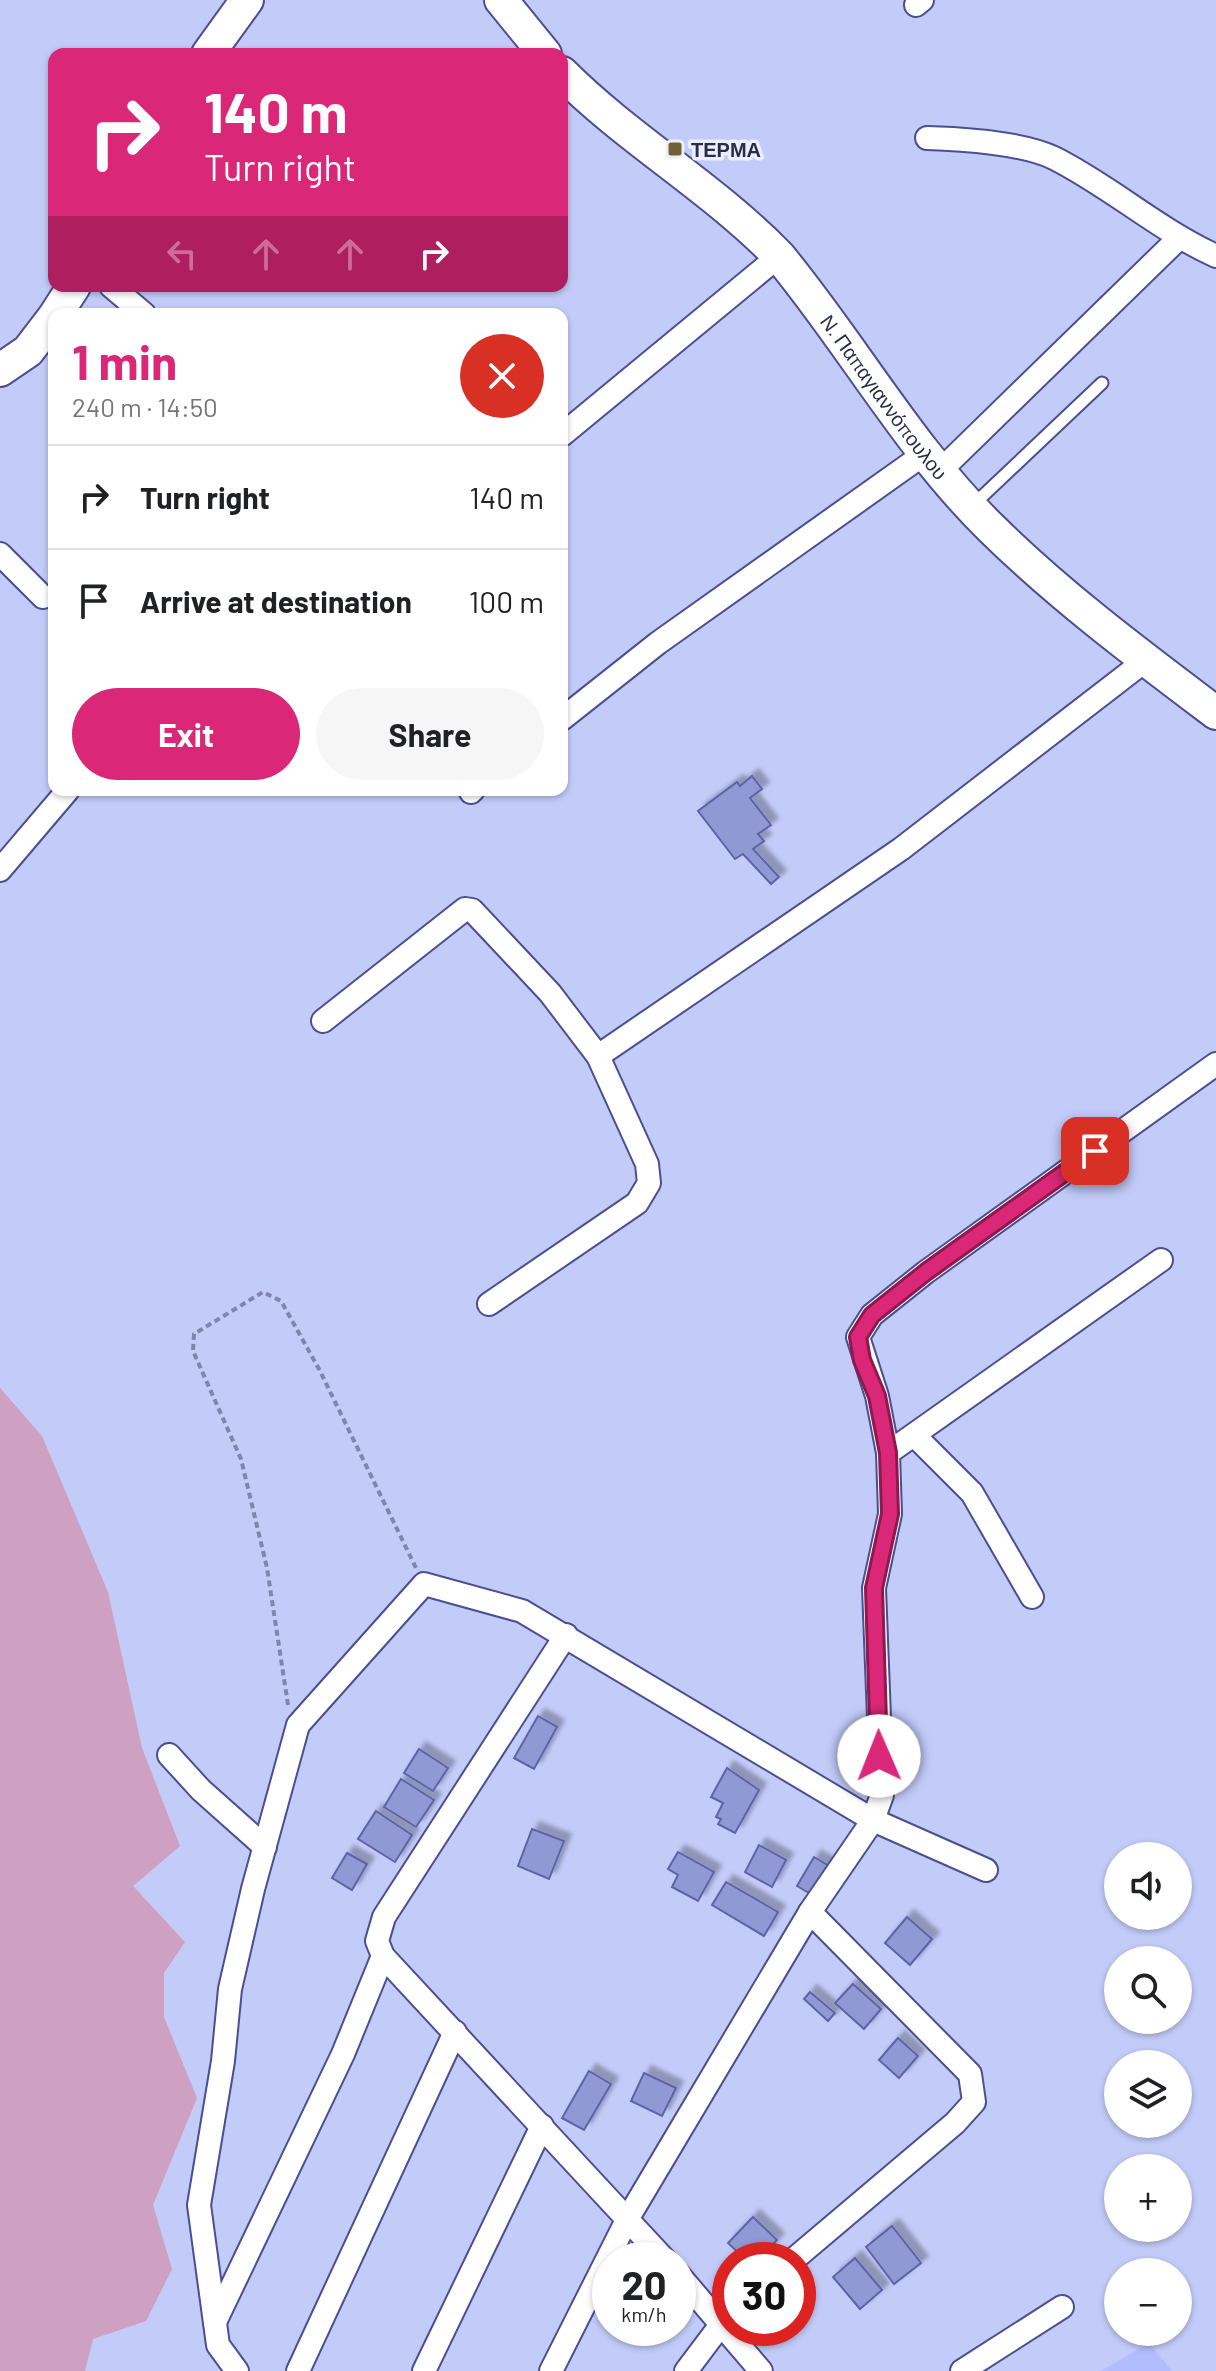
<!DOCTYPE html>
<html lang="en">
<head>
<meta charset="utf-8">
<style>
  body { margin:0; font-family:Barlow,sans-serif; background:#f6f6f6; color:#202124; height:100vh; display:flex; flex-direction:column; font-size:30px; white-space:nowrap }
  * { box-sizing:border-box; margin:0 }
  p { font-size:26px; color:#757577 }
  .icon { flex:none; width:44px; height:44px; fill:none; stroke:currentColor; stroke-width:2; stroke-linecap:round; stroke-linejoin:round }
  .map { position:relative; flex:1; overflow:hidden }
  .sheet { position:absolute; left:48px; top:308px; width:520px; height:488px; display:flex; flex-direction:column; background:#fff; border-radius:16px; box-shadow:0 2px 6px #0004 }
  .sheet>* { flex:none }
  .top-card { position:absolute; left:48px; top:48px; width:520px; height:244px; border-radius:16px; box-shadow:0 2px 6px #0004; background:#db2777; color:#fff; overflow:hidden }
  .controls { position:absolute; left:1104px; top:1842px; display:grid; gap:16px }
  .controls a { display:grid; place-items:center; width:88px; height:88px; border-radius:50%; background:#fff; box-shadow:0 2px 6px #0004; font-size:40px }
  .speed { position:absolute; left:592px; top:2242px; display:flex; gap:16px; font-size:40px; font-weight:700; text-align:center }
  .speed>* { display:grid; place-content:center; width:104px; height:104px; border-radius:50%; background:#fff; box-shadow:0 2px 6px #0004; line-height:1 }
  .speed small { font-size:20px; font-weight:400 }
  .speed .limit { border:12px solid #d22; background:#fff; color:#111 }
  .pin { position:absolute; display:grid; place-items:center; width:68px; height:68px; color:#fff; margin:-34px; border-radius:16px; box-shadow:0 4px 12px #0006 }
  .me { position:absolute; width:88px; margin:-44px; rotate:359deg; stroke-linejoin:round; filter:drop-shadow(0 0 6px #0008) }
  .turn { display:flex; align-items:center; gap:28px; height:168px; padding:0 24px; font-size:36px }
  .turn .icon { width:104px; height:104px; stroke-width:2.5 }
  .turn b { display:block; font-size:56px; line-height:68px }
  .lanes { display:flex; align-items:center; height:76px; padding:0 24px; background:#0003; justify-content:center; gap:40px; direction:ltr }
  .lanes .off { opacity:.35 }
  .round { display:grid; place-items:center; flex:none; width:84px; height:84px; border-radius:42px; background:#f6f6f6 }
  .overview { display:flex; align-items:center; justify-content:space-between; height:136px; padding:0 24px }
  h1 { font-size:48px; font-weight:700; line-height:60px; color:#db2777 }
  .button { display:flex; gap:16px; margin-top:auto; padding:16px 24px }
  .button a { flex:1; height:92px; border-radius:48px; background:#db2777; color:#fff; font-size:32px; font-weight:700; line-height:92px; text-align:center }
  .button a+a { background:#f6f6f6; color:#202124 }
  ul { padding:0; list-style:none }
  li { display:flex; align-items:center; gap:24px; height:104px; padding:0 24px; border-top:2px solid #e0e0e0 }
  li div { flex:1 }
  li b { display:block; font-size:30px }
  li em { font-style:normal }
  .map>svg:first-child { display:block }
  .built { fill:#b2bdff }
  .green { fill:#cea0c1 }
  .building { fill:#9099d4; stroke:#5c64a9; stroke-width:2; filter:url(#shadow) }
  .lines { fill:none; stroke-linecap:round; stroke-linejoin:round }
  .lane-casing { stroke:#494f91; stroke-width:15 }
  .street-casing { stroke:#494f91; stroke-width:26 }
  .secondary-casing { stroke:#494f91; stroke-width:36 }
  .path { stroke:#7f85ab; stroke-width:4; stroke-dasharray:6 4; stroke-linecap:butt }
  .lane { stroke:#fff; stroke-width:11 }
  .street { stroke:#fff; stroke-width:22 }
  .secondary { stroke:#fff; stroke-width:32 }
  .route-casing { stroke:#8e194d; stroke-width:20 }
  .route { stroke:#db2777; stroke-width:14 }
  .poi-dot { fill:#6f6431; stroke:#ebeefe; stroke-width:3 }
  .labels { text-anchor:middle; dominant-baseline:central; stroke-width:7; stroke-linejoin:round; paint-order:stroke }
  .poi-label { font-size:20px; font-weight:bold; fill:#282c49; stroke:#ebeefe; text-anchor:start }
  .street-label { font-size:20px; fill:#282c49; stroke:#ebeefe }
</style>
</head>
<body>
<div class="map">
<svg width="1216" height="2371" viewBox="0 0 1216 2371">
  <defs>
    <filter id="shadow"><feDropShadow dx="7" dy="-7" stdDeviation="2" flood-color="#0004"/></filter>
  </defs>
  <rect width="100%" height="100%" fill="#c3cbf9"/>
  <path class="built" d="M1149,2343l23,28h-71z"/>
  <path class="green" d="M0,1388l42,48 66,156 34,156 38,98 -47,40 52,56 -21,31v44l33,81 -44,107 19,64 -26,52 -53,18 -8,32h-85z"/>
  <g class="building">
    <path d="M752,776l10,13 -12,9 21,27 -13,9 6,7 -11,8 26,28 -8,7 -28,-30 -8,5 -37,-48 39,-29 3,4z"/>
    <path d="M538,1716l19,11 -23,42 -20,-11z"/>
    <path d="M419,1749l29,19 -15,23 -29,-18z"/>
    <path d="M727,1768l32,22 -24,43 -17,-9 3,-5 -5,-2 7,-14 -12,-6z"/>
    <path d="M401,1779l33,21 -18,27 -32,-20z"/>
    <path d="M376,1811l36,24 -17,27 -37,-23z"/>
    <path d="M532,1829l32,12 -15,38 -31,-13z"/>
    <path d="M759,1845l27,15 -14,27 -27,-15z"/>
    <path d="M678,1852l36,20 -16,29 -26,-14 6,-12 -10,-6z"/>
    <path d="M347,1853l20,11 -15,26 -20,-12z"/>
    <path d="M814,1857l17,10 -17,29 -17,-10z"/>
    <path d="M726,1882l52,30 -14,24 -52,-31z"/>
    <path d="M907,1917l25,22 -22,26 -25,-22z"/>
    <path d="M853,1984l28,25 -17,20 -29,-26z"/>
    <path d="M810,1992l25,21 -7,8 -24,-22z"/>
    <path d="M898,2038l20,18 -19,22 -20,-18z"/>
    <path d="M589,2071l22,13 -27,46 -22,-12z"/>
    <path d="M644,2073l32,15 -14,28 -31,-15z"/>
    <path d="M753,2217l24,23 -19,20h-12l-18,-17z"/>
    <path d="M892,2226l29,37 -27,21 -28,-37z"/>
    <path d="M855,2258l27,32 -22,19 -27,-32z"/>
  </g>
  <g class="lines">
    <g class="lane-casing">
      <path id="lane" d="M972,506l130,-123"/>
    </g>
    <g class="street-casing">
      <g id="street">
        <path d="M916,5l6,-5"/>
        <path d="M927,138c35,1 96,5 127,20 56,28 103,71 162,98"/>
        <path d="M111,286l33,28"/>
        <path d="M562,435l217,-179"/>
        <path d="M940,471l238,-232"/>
        <path d="M0,554l43,43"/>
        <path d="M562,719l96,-76 269,-191"/>
        <path d="M471,792l2,-2"/>
        <path d="M0,870l68,-80"/>
        <path d="M323,1021l142,-112 7,1 78,83 48,63 49,108 2,19 -12,20 -148,101"/>
        <path d="M598,1056l303,-207 245,-189"/>
        <path d="M914,1435l58,58 60,104"/>
        <path d="M888,1453l273,-193"/>
        <path d="M566,1635l-182,282 -7,24 6,15 282,304"/>
        <path d="M169,1755l32,35 64,57"/>
        <path d="M793,2260l162,-137 19,-21 -4,-28 -160,-162"/>
        <path d="M678,2274l83,97"/>
        <path d="M215,2322l128,-268 40,-98"/>
        <path d="M237,2371l-19,-26 -19,-140 24,-144 7,-72 23,-100 45,-164 126,-141 98,27 351,209 113,50"/>
        <path d="M298,2371l157,-339"/>
        <path d="M424,2371l118,-245"/>
        <path d="M551,2371l77,-153 182,-306 63,-92 9,-25 -8,-207 16,-74 -2,-61 -11,-57 -19,-59 14,-22 54,-43 290,-208"/>
        <path d="M686,2371l43,-57"/>
        <path d="M962,2371l100,-64"/>
      </g>
    </g>
    <g class="secondary-casing">
      <g id="secondary">
        <path d="M501,0l44,54"/>
        <path d="M208,54l39,-54"/>
        <path id="s1" d="M562,73c67,67 151,115 217,183 72,87 131,193 212,272 69,68 148,127 225,185"/>
        <path d="M56,314l18,-28"/>
        <path d="M0,370l28,-19 26,-34"/>
      </g>
    </g>
    <path class="path" d="M288,1705l-21,-137 -26,-109 -48,-108 1,-17 69,-42 18,9 38,68 97,199"/>
    <use href="#lane" class="lane"/>
    <use href="#street" class="street"/>
    <use href="#secondary" class="secondary"/>
  </g>
  <g class="lines">
    <g class="route-casing">
      <path id="route" d="M879,1756l-5,-168 16,-74 -2,-61 -11,-57 -15,-36 -4,-23 14,-22 54,-43 169,-121"/>
    </g>
    <use href="#route" class="route"/>
  </g>
  <rect class="poi-dot" x="667" y="141" width="16" height="16" rx="4"/>
  <g class="labels">
    <g class="poi-label">
      <text x="691" y="149">ΤΕΡΜΑ</text>
    </g>
    <g class="street-label">
      <text stroke="none"><textPath href="#s1" startOffset="460">Ν. Παπαγιαννόπουλου</textPath></text>
    </g>
  </g>
</svg>
<div class="controls">
<a><svg class="icon" aria-label="sound" viewBox="0 0 24 24"><path d="M4 9h4l5-4v14l-5-4H4zM17 9q2 3 0 6"/></svg></a>
<a><svg class="icon" aria-label="search" viewBox="0 0 24 24"><circle cx="10" cy="10" r="6"/><path d="M15 15l6 6"/></svg></a>
<a><svg class="icon" aria-label="layers" viewBox="0 0 24 24"><path d="M12 4l9 5-9 5-9-5zM3 14l9 5 9-5"/></svg></a>
<a>+</a>
<a>−</a>
</div>
<div class="speed"><div>20<small>km/h</small></div><div class="limit">30</div></div>
<div class="pin" style="left:1095px;top:1151px;background:#d93025"><svg class="icon" aria-label="arrive" viewBox="0 0 24 24"><path d="M6 21V4h12l-3 4 3 4H6"/></svg></div>
<svg class="me" style="left:879px;top:1756px" viewBox="-20 -20 40 40"><circle r="19" fill="#fff"/><path d="M0-13L10 11 0 6-10 11z" fill="#db2777"/></svg>
<div class="top-card">
<div class="turn"><svg class="icon" aria-label="right" viewBox="0 0 24 24"><path d="M7 20v-9h11M14 6l5 5-5 5"/></svg><div><b>140 m</b>Turn right</div></div>
<div class="lanes"><svg class="icon off" aria-label="left" viewBox="0 0 24 24"><path d="M17 20v-9H6M10 6l-5 5 5 5"/></svg><svg class="icon off" aria-label="ahead" viewBox="0 0 24 24"><path d="M12 20V5M6 11l6-6 6 6"/></svg><svg class="icon off" aria-label="ahead" viewBox="0 0 24 24"><path d="M12 20V5M6 11l6-6 6 6"/></svg><svg class="icon" aria-label="right" viewBox="0 0 24 24"><path d="M7 20v-9h11M14 6l5 5-5 5"/></svg></div>
</div>
<section class="sheet">
<div class="overview"><div><h1>1 min</h1><p>240 m · 14:50</p></div><a class="round" style="background:#d93025;color:#fff"><svg class="icon" aria-label="close" viewBox="0 0 24 24"><path d="M6 6l12 12M18 6L6 18"/></svg></a></div>
<ul>
<li><svg class="icon" aria-label="right" viewBox="0 0 24 24"><path d="M7 20v-9h11M14 6l5 5-5 5"/></svg><div><b>Turn right</b></div><em>140 m</em></li>
<li><svg class="icon" aria-label="arrive" viewBox="0 0 24 24"><path d="M6 21V4h12l-3 4 3 4H6"/></svg><div><b>Arrive at destination</b></div><em>100 m</em></li>
</ul>
<div class="button"><a>Exit</a><a>Share</a></div>
</section>
</div>
</body>
</html>
